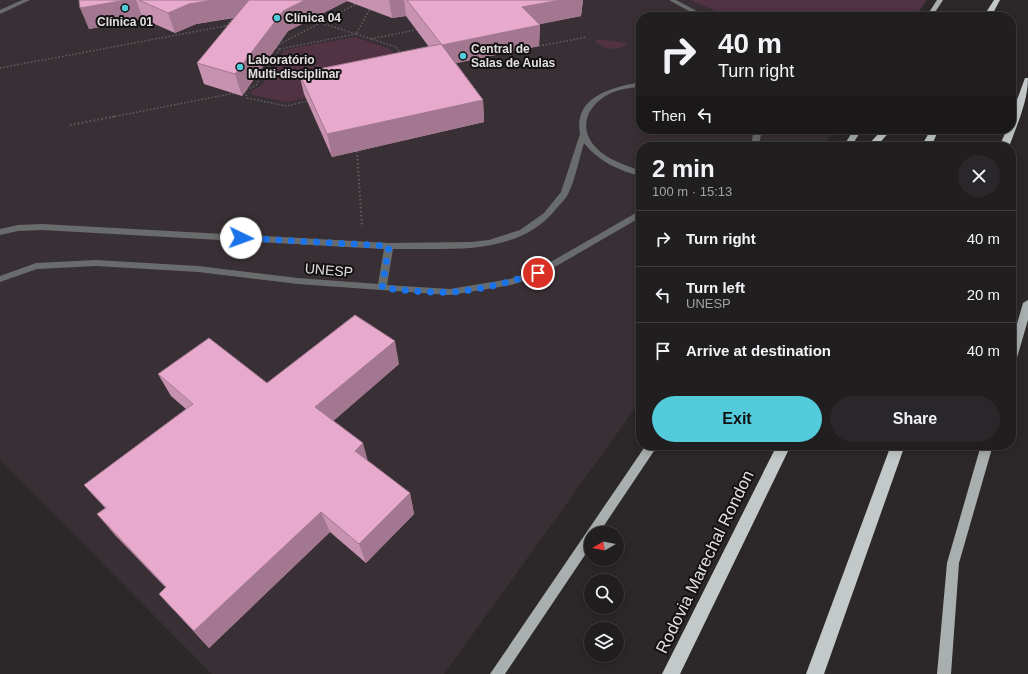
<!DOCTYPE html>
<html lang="en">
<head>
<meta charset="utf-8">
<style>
  body { margin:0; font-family:Helvetica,sans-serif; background:#292729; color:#f1f3f6; height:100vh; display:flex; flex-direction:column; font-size:15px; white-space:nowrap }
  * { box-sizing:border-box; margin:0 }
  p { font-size:13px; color:#a2a2a5 }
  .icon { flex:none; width:22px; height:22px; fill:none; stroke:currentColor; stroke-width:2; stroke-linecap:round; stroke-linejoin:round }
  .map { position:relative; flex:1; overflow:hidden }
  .sheet { position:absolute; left:636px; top:142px; width:380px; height:308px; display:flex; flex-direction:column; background:#211e20; border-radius:16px; box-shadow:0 2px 10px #0003,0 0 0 1px #3e3c3e }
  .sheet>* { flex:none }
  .banner { position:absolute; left:636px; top:12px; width:380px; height:122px; border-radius:16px; box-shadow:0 2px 10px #0003,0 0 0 1px #3e3c3e; background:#211e20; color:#f1f3f6; overflow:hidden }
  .needle { width:26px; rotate:260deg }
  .fabs { position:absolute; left:584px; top:526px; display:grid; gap:8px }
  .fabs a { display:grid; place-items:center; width:40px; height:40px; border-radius:50%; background:#211e20; box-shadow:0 2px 10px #0003,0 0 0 1px #3e3c3e; font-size:20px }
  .pin { position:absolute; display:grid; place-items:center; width:34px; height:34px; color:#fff; margin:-17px; border:2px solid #fff; border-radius:50%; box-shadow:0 1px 4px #0007 }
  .me { position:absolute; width:44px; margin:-22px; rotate:93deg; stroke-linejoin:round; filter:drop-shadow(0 0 3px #0008) }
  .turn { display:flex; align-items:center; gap:14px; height:84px; padding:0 16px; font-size:18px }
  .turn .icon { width:52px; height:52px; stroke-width:2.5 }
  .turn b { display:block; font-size:28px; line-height:34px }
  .then { display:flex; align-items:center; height:38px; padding:0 16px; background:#0003; gap:8px; font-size:15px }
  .round { display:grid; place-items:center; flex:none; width:42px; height:42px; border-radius:21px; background:#292729 }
  .headline { display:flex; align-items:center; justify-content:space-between; height:68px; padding:0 16px }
  h1 { font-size:24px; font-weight:800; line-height:30px }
  .primary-button { display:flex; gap:8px; margin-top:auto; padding:8px 16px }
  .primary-button a { flex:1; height:46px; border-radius:24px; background:#53cbda; color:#111; font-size:16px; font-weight:800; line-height:46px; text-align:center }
  .primary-button a+a { background:#292729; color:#f1f3f6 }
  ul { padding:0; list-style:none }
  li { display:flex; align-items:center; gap:12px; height:56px; padding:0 16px; border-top:1px solid #3e3c3e }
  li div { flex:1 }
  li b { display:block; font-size:15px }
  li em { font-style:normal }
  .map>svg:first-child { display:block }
  .built { fill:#393035 }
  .green { fill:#513344 }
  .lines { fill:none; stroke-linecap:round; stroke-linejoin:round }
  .path-far1 { stroke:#635f61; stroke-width:1.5; stroke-dasharray:1.5 2; stroke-linecap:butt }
  .path { stroke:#635f61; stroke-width:2; stroke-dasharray:1.5 2.5; stroke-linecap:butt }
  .minor { fill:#696c6c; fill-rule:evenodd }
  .major { fill:#a9aeae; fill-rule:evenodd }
  .highway { fill:#c3c8c9; fill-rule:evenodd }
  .wall { fill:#c792af }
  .shaded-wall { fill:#a2778f }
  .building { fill:#e7aacc; stroke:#a2778f }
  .route { stroke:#1a73e8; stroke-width:7; stroke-dasharray:0 12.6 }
  .poi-dot { fill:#53cbda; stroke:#131112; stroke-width:1.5 }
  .labels { text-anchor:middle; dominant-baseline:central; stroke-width:4; stroke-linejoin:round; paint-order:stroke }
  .far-poi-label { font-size:12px; font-weight:bold; fill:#e2dfe1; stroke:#131112; text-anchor:start }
  .street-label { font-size:14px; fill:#e2dfe1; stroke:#131112 }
  .near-street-label { font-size:17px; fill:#e2dfe1; stroke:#131112 }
</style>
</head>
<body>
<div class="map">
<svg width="1028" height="674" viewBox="0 0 1028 674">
  <rect width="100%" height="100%" fill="#2c282a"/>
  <path class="built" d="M0,0h914l12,3 -11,14h-274v112h194l-13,18h-181v253l-197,274h-232l-212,-214z"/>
  <g class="green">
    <path d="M690,0h236l-11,17h-185z"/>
    <path d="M355,37l35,12 17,25 -102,20 1,4 -18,4 -36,-7 -1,-4 10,-5 23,-36z"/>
    <path d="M599,39l26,4 2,2c-12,5 -22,6 -32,-4z"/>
  </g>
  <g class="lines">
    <g class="path-far1">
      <path d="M371,7l-15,27 40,13 6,8"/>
      <path d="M321,23l35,11"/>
      <path d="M226,26l9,-10"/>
      <path d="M371,39l44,-9"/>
      <path d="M273,46l7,3 76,-15"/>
      <path d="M276,46l82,-43"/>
      <path d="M539,46l48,-9"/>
      <path d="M280,49l-24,36 -11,6 2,7 40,8 20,-5"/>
      <path d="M0,68l225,-42"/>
      <path d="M112,117l123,-24"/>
    </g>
    <g class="path">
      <path d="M70,125l47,-9"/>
      <path d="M357,151l5,76"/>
    </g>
    <g class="minor">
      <path d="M22,0h8l-30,14v-4z"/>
      <path d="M669,0h7l32,17h-8z"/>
      <path d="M641,82v4c-10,2 -21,3 -30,7 -27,13 -35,40 -9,60 12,9 26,13 39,18v5c-22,-5 -43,-15 -57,-33 -5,16 -8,34 -15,49 -2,6 -9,12 -13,17 -38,48 -108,39 -163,40l-6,36 63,4 60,-10 25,-8 106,-61v7l-100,58 -30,10 -61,10 -152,-11 -100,-12 -102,-6 -59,3 -37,13v-6l36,-13 60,-3 102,6 100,12 80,6 6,-35 -342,-19 -24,1 -18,4v-6l18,-4 24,-1 347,19 82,-1 18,-2 31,-10 24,-17 17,-21 19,-58c-7,-38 33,-47 61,-52z"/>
      <path d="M751,129h8l2,5 -2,13h-8l2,-13z"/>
    </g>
    <g class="major">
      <path d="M937,0h6l-11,17h-6z"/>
      <path d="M854,129h8l-11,18h-8z"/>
      <path d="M1028,300v20l-12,41 -1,3 -4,1v-21l12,-41z"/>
      <path d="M646,445h12l-59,88h-8v13l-86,128h-15z"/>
      <path d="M981,445h12l-34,118 -8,111h-14l10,-111z"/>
    </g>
    <g class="highway">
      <path d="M994,0h6l-9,17h-8z"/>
      <path d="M1025,78h3c0,23 -11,47 -19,69h-10l8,-18h4v-13z"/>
      <path d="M883,129h9l-16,18h-10z"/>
      <path d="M931,129h8l-8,18h-10z"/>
      <path d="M777,445h14l-111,229h-18z"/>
      <path d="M891,445h14l-81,229h-18z"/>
    </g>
  </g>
  <g class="wall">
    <path d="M79,0h504l-2,16 -42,8 1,1 -1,21 -83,17 27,37 1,22 -152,35 -28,-63 -5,-21 130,-26 -23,-31 -14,2 -45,-17 -59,30 -46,65 -38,-12 -7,-21 37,-45 -38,6 -21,9 -32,-14 -54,10z"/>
    <path d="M399,364l-66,57 35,40 42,32 4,21 -48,49 -36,-31 -121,116 -50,-54 7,-6 -51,-53 -18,-21 8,-6 -21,-23 102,-76 -15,-13 -13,-22 109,9z"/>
  </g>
  <g class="shaded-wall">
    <path d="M126,0h10l7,19 -54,10 -9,-21z"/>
    <path d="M213,0h43l4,13 -64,11 -21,9 -7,-20 21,-9z"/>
    <path d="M305,0h42v1l-59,30 -46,65 -7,-22 48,-63z"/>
    <path d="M389,0h15l2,16 -14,2z"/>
    <path d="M560,0h23l-2,16 -59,12v-21z"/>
    <path d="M540,25l-1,21 -96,20 -1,-21z"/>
    <path d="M483,100l1,22 -152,35 -5,-23z"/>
    <path d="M395,341l4,23 -76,66 -8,-23z"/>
    <path d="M363,443l6,22 -14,-14z"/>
    <path d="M410,493l4,21 -48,49 -7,-19z"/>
    <path d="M321,512l9,20 -121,116 -15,-17z"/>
  </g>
  <g class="building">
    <path d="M79,0h47l-46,8z"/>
    <path d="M139,0h74l-24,4 -21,9z"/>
    <path d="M249,0h56l-22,11 -48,63 -38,-11z"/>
    <path d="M407,0h153l-38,7 18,18 -98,20z"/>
    <path d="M441,44l42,56 -156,34 -28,-61z"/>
    <path d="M355,315l40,26 -80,66 48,36 -8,8 55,42 -51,51 -38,-32 -127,119 -35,-37 7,-7 -69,-73 9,-6 -22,-23 109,-81 -35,-30 51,-36 58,45z"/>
  </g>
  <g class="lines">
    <path class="route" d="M241,238l148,8 -7,42c23,2 46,5 69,4 30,-2 59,-10 87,-19"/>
  </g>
  <g class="poi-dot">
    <circle cx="125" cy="8" r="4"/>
    <circle cx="277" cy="18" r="4"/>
    <circle cx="463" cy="56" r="4"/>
    <circle cx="240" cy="67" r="4"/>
  </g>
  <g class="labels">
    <g class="far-poi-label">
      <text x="285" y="18">Clínica 04</text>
      <text x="125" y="22" text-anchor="middle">Clínica 01</text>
      <text x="471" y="49">Central de<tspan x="471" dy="14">Salas de Aulas</tspan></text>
      <text x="248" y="60">Laboratório<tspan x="248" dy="14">Multi-disciplinar</tspan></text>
    </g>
    <g class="street-label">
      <text transform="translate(329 270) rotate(5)">UNESP</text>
    </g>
    <g class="near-street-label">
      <text transform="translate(705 562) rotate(-64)">Rodovia Marechal Rondon</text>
    </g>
  </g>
</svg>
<div class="fabs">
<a><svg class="needle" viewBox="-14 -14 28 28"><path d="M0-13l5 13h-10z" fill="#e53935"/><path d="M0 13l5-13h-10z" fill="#a2a2a5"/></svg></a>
<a><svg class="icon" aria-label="search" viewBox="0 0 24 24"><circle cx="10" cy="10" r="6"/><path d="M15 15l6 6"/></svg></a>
<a><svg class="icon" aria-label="layers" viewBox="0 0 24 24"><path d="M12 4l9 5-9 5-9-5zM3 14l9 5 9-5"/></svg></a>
</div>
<div class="pin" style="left:538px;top:273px;background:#d93025"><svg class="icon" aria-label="arrive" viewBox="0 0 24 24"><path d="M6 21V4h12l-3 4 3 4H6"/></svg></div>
<svg class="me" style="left:241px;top:238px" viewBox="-20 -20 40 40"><circle r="19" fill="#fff"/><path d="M0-13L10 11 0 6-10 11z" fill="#1a73e8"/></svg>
<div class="banner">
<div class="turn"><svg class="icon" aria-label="right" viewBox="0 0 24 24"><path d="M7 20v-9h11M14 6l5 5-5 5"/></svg><div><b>40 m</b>Turn right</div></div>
<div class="then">Then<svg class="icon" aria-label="left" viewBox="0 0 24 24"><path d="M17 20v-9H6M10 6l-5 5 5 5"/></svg></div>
</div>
<section class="sheet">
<div class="headline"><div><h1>2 min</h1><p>100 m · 15:13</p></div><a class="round"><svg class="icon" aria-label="close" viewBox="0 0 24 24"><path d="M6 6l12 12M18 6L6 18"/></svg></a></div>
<ul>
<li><svg class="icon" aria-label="right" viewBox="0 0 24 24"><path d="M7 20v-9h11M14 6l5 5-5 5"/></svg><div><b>Turn right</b></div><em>40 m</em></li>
<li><svg class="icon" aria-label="left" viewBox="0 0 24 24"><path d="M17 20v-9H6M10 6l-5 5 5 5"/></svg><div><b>Turn left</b><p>UNESP</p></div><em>20 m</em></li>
<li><svg class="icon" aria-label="arrive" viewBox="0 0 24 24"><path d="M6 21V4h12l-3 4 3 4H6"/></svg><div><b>Arrive at destination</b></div><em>40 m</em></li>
</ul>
<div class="primary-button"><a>Exit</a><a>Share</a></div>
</section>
</div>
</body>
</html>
